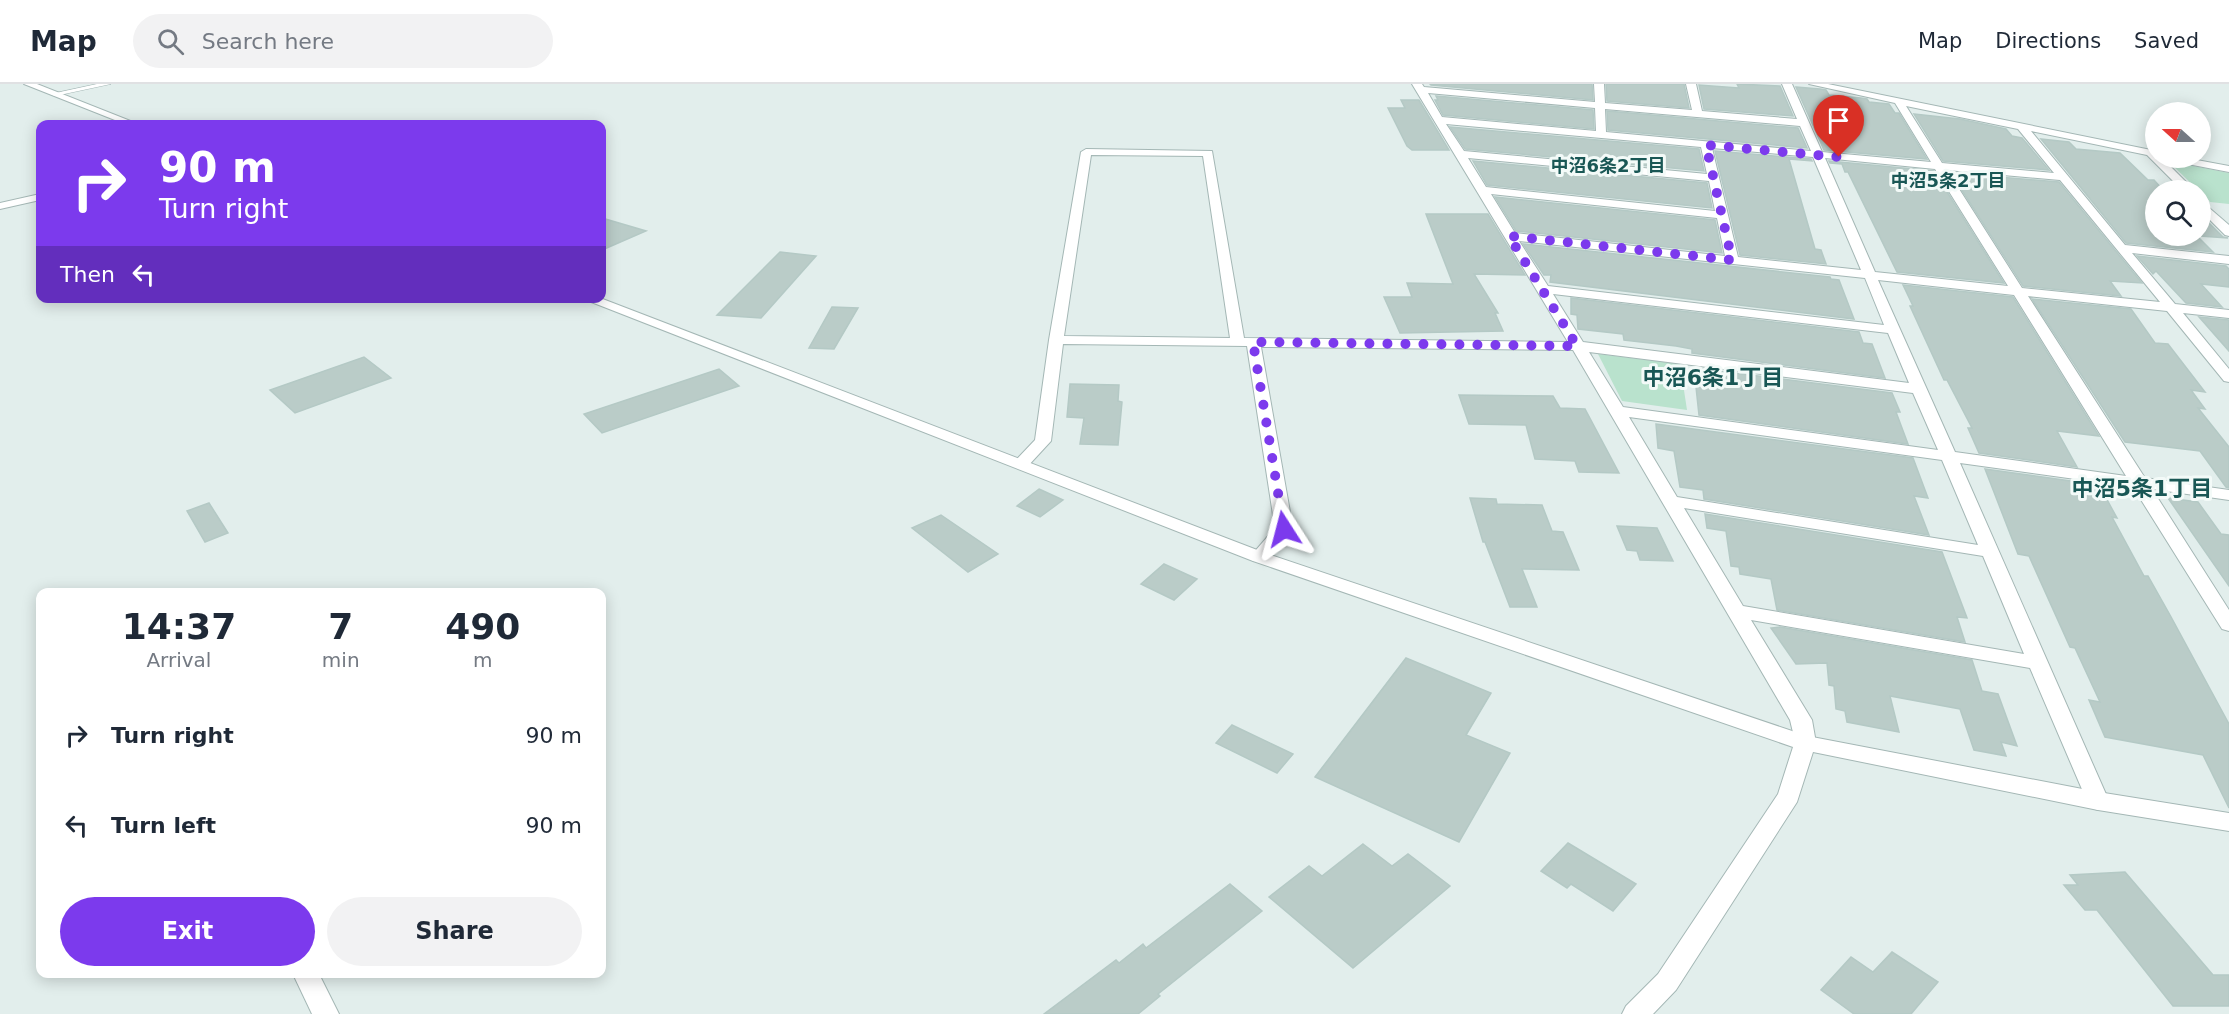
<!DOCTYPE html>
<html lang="en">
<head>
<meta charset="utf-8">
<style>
  body { margin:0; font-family:"DejaVu Sans","Noto Sans JP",sans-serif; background:#f2f2f3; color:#1f2937; height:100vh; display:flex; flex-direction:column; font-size:22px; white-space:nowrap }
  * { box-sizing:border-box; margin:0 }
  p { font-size:20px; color:#747a83 }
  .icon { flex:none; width:33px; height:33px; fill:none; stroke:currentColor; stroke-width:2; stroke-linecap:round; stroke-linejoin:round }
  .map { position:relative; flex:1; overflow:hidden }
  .drawer { position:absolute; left:36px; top:504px; width:570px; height:390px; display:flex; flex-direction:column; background:#fff; border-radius:12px; box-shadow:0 3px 15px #0003 }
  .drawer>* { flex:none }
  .banner { position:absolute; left:36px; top:36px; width:570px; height:183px; border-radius:12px; box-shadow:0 3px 15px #0003; background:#7c3aed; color:#fff; overflow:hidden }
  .needle { width:39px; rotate:291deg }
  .buttons { position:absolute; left:2145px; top:18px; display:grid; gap:12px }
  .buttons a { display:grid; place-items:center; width:66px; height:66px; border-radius:50%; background:#fff; box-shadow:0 3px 15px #0003; font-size:30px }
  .pin { position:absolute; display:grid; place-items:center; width:51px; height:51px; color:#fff; margin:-62px -26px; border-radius:50% 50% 50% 0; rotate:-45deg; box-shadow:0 0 6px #0007 }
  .pin .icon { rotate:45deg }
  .me { position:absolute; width:66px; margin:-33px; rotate:351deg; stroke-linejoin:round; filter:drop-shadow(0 0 4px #0008) }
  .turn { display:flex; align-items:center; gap:21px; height:126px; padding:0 24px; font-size:27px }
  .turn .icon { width:78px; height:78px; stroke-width:2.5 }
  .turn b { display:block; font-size:42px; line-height:51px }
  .then { display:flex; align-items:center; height:57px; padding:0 24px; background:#0003; gap:12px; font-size:22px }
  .eta { display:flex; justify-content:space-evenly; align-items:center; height:102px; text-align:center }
  .eta b { font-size:36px; font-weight:600; line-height:42px }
  .action { display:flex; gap:12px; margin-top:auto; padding:12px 24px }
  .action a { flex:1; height:69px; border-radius:36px; background:#7c3aed; color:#fff; font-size:24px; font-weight:600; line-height:69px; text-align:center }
  .action a+a { background:#f2f2f3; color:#1f2937 }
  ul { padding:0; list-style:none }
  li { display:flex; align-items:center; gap:18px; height:90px; padding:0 24px }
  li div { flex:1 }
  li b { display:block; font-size:22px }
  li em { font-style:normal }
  header { display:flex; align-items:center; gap:36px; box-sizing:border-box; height:84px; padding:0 30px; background:#fff; border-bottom:2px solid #e0e1e3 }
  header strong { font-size:28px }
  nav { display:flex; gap:33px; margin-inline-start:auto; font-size:21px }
  .search { width:420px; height:54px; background:#f2f2f3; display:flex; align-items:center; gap:15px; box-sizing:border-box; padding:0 21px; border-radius:33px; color:#747a83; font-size:22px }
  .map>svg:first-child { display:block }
  .green { fill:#b9e2cd }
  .building { fill:#baccc8; stroke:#b4c9c5; stroke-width:1.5 }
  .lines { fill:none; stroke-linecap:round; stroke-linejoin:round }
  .service-casing { stroke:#a4b7b5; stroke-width:1 }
  .minor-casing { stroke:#a4b7b5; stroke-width:2 }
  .tertiary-casing { stroke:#a4b7b5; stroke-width:2 }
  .service { fill:#fff; fill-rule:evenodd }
  .minor { fill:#fff; fill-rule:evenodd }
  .tertiary { fill:#fff; fill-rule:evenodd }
  .route { stroke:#7c3aed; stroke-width:10; stroke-dasharray:0 18 }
  .labels { text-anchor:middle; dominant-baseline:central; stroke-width:6; stroke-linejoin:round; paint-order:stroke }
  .far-neighbourhood-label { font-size:18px; font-weight:bold; fill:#195755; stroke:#f3faf8 }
  .neighbourhood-label { font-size:22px; font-weight:bold; fill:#195755; stroke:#f3faf8 }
</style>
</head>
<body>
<header>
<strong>Map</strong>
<div class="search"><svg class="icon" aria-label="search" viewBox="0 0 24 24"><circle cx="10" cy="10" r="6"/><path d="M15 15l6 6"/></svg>Search here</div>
<nav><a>Map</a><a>Directions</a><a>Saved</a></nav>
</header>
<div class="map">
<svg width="2229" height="930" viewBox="0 0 2229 930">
  <rect width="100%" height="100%" fill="#e2eeec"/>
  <g class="green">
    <path d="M2168,77l61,12v31l-19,-2 -10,-12h-2z"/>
    <path d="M1598,270l82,10 7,46 -65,-9z"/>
  </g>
  <g class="building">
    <path d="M1430,0h162l1,16 -162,-15z"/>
    <path d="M1606,0h78l5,24 -82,-7z"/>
    <path d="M1737,0l43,2 13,30 -89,-7 -5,-24 40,3z"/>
    <path d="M1796,3l24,2 6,1 3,5 32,3 6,1 2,3 20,2 6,9h4l28,46 -103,-9z"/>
    <path d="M1436,12l157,14 1,19 -151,-14 -8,-15h3z"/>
    <path d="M1401,16h18l30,50h-37l-5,-4 -19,-38h17z"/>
    <path d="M1607,27l191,17 9,20 -199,-18z"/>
    <path d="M1914,30l46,5 46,10 6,7 10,2 27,32 -106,-9z"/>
    <path d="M1450,43l249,22 5,22 -239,-22z"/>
    <path d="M2041,55l28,3 7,7 44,4 28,27h6l9,10h-7v46h41l16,16 -87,-9z"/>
    <path d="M1715,67l96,8 1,2 -23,-2 26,90 6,1 5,14 -86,-9z"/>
    <path d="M1473,77l234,22 5,25 -225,-23z"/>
    <path d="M1829,77l105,10 70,112 -107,-11 -49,-100h-3l-3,-8 -12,-1z"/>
    <path d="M1951,89l108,9 83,101 -32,-2 11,15 -98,-10z"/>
    <path d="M1495,113l220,23 7,33 -206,-22z"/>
    <path d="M1426,130h62l37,61 -51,-1 24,39h-3l8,18 -103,2 -16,-36h28l-5,-14 46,1z"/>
    <path d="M2200,130l23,23 5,1 -28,-2z"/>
    <path d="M602,134l44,13 -44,19z"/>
    <path d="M1523,160l307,33 1,2 8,1 15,39 -304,-37 1,-7h-7z"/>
    <path d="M780,168l36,4 -55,62 -44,-3z"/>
    <path d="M2137,172l89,10 3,3v18l-28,-3 21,23 -36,-4 -30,-32 -3,3z"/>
    <path d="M1903,201l110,12 86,139 -42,-5 20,36 -98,-14 -11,-25h4l-25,-48h-3l-34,-74h3z"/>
    <path d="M1571,214l288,34 4,11 9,1 13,34 -193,-25v-4l-16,-3 -52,-6 -1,-6 -45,-5 -1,-14 -6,-1z"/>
    <path d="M2032,215l99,10 24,34 13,1 37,48 -14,-2 14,19 -7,-1 31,39v41l-3,-1 -26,-36 -75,-9z"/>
    <path d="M832,223l26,1 -24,41 -25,-1z"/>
    <path d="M2199,233l30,3v31z"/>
    <path d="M364,273l27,21 -96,35 -25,-23z"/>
    <path d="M1694,284l198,25 8,19h-4l12,32 -209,-29z"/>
    <path d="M719,285l20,17 -137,47 -18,-19z"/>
    <path d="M1070,300l49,1 -1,16 4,1 -4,43 -38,-1 4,-26 -17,-1z"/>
    <path d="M1459,311l94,1 7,12 25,1 34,64 -40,-1 -4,-11 -40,-2 -9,-34 -57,-1z"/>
    <path d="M1656,340l257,34 15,40 -14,-2 15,39 -225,-36 -1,-9 -23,-3 -6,-36 -16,-3z"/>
    <path d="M1985,385l114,16 18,33 -5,-1 32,59h4l22,39 59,109v84l-26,-53 -98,-18 -16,-37 11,2 -25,-54 -5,-1 -41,-91 -11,-2z"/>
    <path d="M1039,405l24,11 -23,17 -23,-11z"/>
    <path d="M1470,414l26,1 1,5 45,1 10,26 11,1 16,38 -57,-1 15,38h-27l-25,-65h-2z"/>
    <path d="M2168,414l30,4 23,32 8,1v51z"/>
    <path d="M209,419l19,30 -23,9 -18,-31z"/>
    <path d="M1705,430l237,38 25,66 -10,-1 8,25 -188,-32 -6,-31 -31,-5 -1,-7 -8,-1 -5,-35 -19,-3z"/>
    <path d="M941,431l57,39 -30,18 -56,-44z"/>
    <path d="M1617,442l40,2 16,33 -33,-1 -3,-9 -10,-1z"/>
    <path d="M1164,480l33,15 -23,21 -33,-16z"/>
    <path d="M1780,543l192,33 10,31 16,3 19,52 -16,-4 5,14 -32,-6 -14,-41 -70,-13 9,36 -52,-10 -2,-11 -9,-2 -2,-23 -5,-1 -2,-22 -31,1 -25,-36z"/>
    <path d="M1406,574l85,35 -25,42 44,18 -51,89 -144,-65z"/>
    <path d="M1232,641l61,29 -16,19 -61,-30z"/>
    <path d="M1568,759l68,41 -23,27 -42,-27 -4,4 -26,-17z"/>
    <path d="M1363,760l29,22 16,-12 42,32 -97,82 -84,-71 40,-31 13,10z"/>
    <path d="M2125,788l88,103h16v31h-56l-76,-96h-12l-21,-25h14l-8,-10z"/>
    <path d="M1230,800l32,27 -104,83 2,2 -22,18h-94l72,-54 3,3 24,-19 3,4z"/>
    <path d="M1892,868l46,30 -27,32h-57l-33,-24 30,-33 22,15z"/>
  </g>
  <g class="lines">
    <g class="service-casing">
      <path id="service" d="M97,0h14l-56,12 -4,-2z"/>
    </g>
    <g class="minor-casing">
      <g id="minor">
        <path d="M1412,0h10l2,3 171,15 -1,-18h10l1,19 87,7 -6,-26h10l6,27 95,8 -15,-35h10l30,68 109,10 -36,-59 -86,-19h19l328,67v7h6l30,30 1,2h-11l-35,-35 -116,-24 94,114 104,11v8l-97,-11 43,51 54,6v8l-46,-5 46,56v13l-5,-1 -57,-70 -139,-15 117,182 84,12v10l-77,-11 77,121v21l-7,-2 -89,-142 -173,-24 149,338 -3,6 -8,3 -8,-3 -3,-6 -57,-133 -279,-48 61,100 4,23 -3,6 -8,2 -8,-2 -7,-29 -217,-370 -312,-3 32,182 -28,32h-12l-3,-4 25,-29 -28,-182 -184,-2 -12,97 -24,26h-12l-2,-3 2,-3 20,-21 14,-100 32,-188 5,-3 126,2 32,187 324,4zM1428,9l167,15 1,23 -154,-14zM1906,22l112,23 36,44 -112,-10zM1605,25l195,17 11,25 -205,-19zM1446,40l255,23 6,27 -243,-23zM1712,64l101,9 48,113 -123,-13zM1091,71l112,1 27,182 -166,-2zM1468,74l241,23 6,30 -229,-24zM1825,74l110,11 73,117 -133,-14zM1947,86l113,10 100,122 -138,-14zM1491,110l226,24 8,38 -210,-23zM1519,157l346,37 19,47 -336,-39zM1878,196l136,15 112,181 -171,-24zM1553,210l335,39 21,50 -326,-41zM1589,268l324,41 25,57 -315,-43zM1629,333l313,43 36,85 -301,-48zM1684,424l299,48 41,98 -281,-48z"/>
        <path d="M2167,74h19l43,8v6l-57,-11z"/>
        <path d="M40,110v6l-40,9v-6z"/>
        <path d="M2200,116l29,25v11l-4,-1 -25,-25z"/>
        <path d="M293,890h26l20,40h-27z"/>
      </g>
    </g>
    <g class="tertiary-casing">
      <g id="tertiary">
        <path d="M24,0h13l101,40h-13z"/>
        <path d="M581,214h19l665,255 542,183 291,56 131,21v18l-131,-21 -285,-58 -16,50 -121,188 -23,24h-31l4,-8 32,-32 120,-180 15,-47 -540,-186z"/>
      </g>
    </g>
    <use href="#service" class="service"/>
    <use href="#minor" class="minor"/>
    <use href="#tertiary" class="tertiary"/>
  </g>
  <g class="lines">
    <path class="route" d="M1284,445l-31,-187 324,4 -68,-110 223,24 -26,-115 133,12"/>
  </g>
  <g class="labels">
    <g class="far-neighbourhood-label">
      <text x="1608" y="81">中沼6条2丁目</text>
      <text x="1948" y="96">中沼5条2丁目</text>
    </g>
    <g class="neighbourhood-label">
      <text x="1713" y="293">中沼6条1丁目</text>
      <text x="2142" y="404">中沼5条1丁目</text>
    </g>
  </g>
</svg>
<div class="buttons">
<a><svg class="needle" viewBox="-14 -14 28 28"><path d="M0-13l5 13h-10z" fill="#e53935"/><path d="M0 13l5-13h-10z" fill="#747a83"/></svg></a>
<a><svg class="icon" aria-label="search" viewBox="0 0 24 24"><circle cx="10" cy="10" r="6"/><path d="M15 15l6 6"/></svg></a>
</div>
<div class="pin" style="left:1839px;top:73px;background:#d93025"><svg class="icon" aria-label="arrive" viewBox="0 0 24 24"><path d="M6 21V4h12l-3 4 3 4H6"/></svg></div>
<svg class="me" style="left:1284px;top:445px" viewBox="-20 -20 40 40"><path d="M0-17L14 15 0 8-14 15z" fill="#7c3aed" stroke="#fff" stroke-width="4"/></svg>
<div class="banner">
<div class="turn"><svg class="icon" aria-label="right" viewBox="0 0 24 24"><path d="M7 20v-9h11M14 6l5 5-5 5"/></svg><div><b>90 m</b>Turn right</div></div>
<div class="then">Then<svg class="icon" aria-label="left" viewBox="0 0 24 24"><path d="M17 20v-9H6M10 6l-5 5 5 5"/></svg></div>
</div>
<section class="drawer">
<div class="eta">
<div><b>14:37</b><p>Arrival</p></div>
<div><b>7</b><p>min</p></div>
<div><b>490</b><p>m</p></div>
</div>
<ul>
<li><svg class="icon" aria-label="right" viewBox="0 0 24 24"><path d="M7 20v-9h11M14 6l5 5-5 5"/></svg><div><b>Turn right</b></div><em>90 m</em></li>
<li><svg class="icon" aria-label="left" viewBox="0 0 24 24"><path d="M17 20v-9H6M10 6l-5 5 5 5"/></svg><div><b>Turn left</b></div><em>90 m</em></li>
</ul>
<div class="action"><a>Exit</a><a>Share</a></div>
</section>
</div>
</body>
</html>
